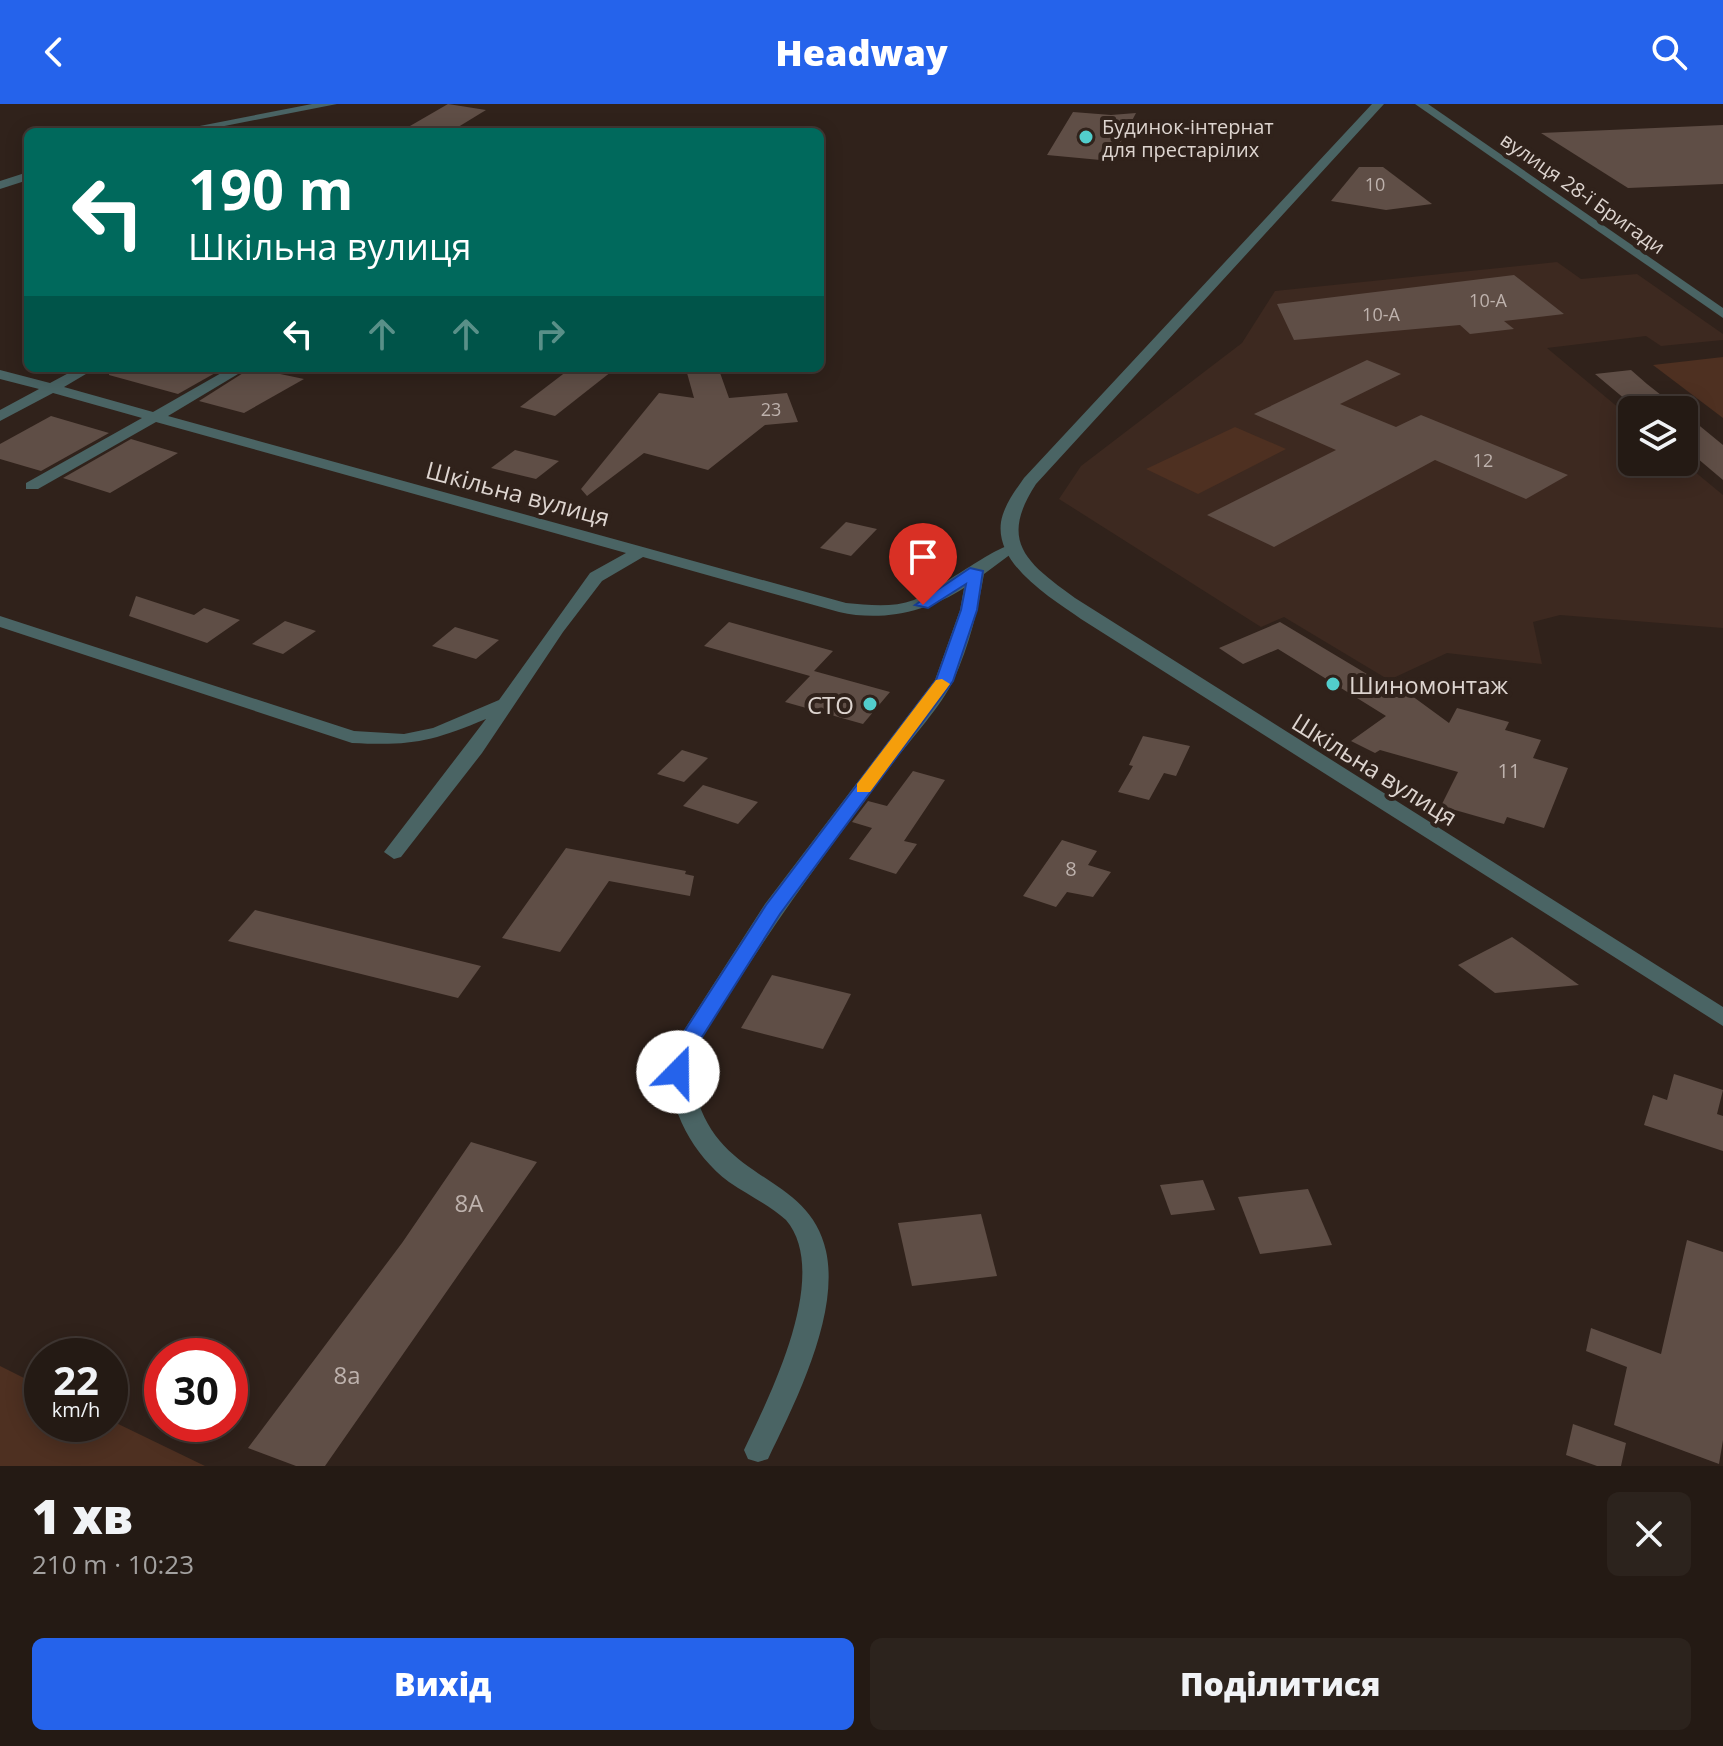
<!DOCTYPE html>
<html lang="uk">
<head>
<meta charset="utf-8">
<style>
  body { margin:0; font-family:"Open Sans",sans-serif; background:#2c231d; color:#f1f3f6; height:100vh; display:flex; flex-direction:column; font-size:30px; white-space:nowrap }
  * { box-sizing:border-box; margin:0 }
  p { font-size:26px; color:#a3a1a0 }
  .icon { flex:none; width:44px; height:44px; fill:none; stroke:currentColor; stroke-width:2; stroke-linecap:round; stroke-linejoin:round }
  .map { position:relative; height:1362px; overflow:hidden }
  .panel { display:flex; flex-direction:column; background:#241a14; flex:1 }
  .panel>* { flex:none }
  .top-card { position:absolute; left:24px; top:24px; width:800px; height:244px; border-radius:12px; box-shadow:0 4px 20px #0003,0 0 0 2px #413834; background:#00695c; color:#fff; overflow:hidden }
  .buttons { position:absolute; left:1618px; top:292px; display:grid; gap:16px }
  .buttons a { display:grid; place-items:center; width:80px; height:80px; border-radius:12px; background:#241a14; box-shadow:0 4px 20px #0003,0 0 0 2px #413834; font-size:40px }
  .speed { position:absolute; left:24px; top:1234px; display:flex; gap:16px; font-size:40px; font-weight:700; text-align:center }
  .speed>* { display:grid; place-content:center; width:104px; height:104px; border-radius:50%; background:#241a14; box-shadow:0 4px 20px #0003,0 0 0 2px #413834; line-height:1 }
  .speed small { font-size:20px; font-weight:400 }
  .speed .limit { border:12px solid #d22; background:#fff; color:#111 }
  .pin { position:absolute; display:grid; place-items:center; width:68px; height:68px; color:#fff; margin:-82px -34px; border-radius:50% 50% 50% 0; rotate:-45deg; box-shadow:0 0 8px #0007 }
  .pin .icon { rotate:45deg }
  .me { position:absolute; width:88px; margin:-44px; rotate:22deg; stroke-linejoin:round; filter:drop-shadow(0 0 6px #0008) }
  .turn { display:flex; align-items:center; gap:28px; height:168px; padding:0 32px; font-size:36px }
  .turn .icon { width:104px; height:104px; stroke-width:2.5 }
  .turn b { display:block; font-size:56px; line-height:68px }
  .lanes { display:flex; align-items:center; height:76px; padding:0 32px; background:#0003; justify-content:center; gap:40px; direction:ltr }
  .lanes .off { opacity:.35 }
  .round { display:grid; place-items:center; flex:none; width:84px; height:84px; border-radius:12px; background:#2c231d }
  .headline { display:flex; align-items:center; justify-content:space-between; height:136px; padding:0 32px }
  h1 { font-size:48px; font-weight:800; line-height:60px }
  .cta { display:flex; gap:16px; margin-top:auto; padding:16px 32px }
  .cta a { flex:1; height:92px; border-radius:12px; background:#2563eb; color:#fff; font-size:32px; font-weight:800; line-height:92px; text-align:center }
  .cta a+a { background:#2c231d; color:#f1f3f6 }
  header { display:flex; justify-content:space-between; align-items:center; height:104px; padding:0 32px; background:#2563eb; color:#fff; font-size:36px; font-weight:800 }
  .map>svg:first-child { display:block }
  .built { fill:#3d2920 }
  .green { fill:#4e3021 }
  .building { fill:#5f4e46 }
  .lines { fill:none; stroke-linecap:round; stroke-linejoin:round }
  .minor { fill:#4a6464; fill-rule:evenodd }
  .tertiary { fill:#4a6464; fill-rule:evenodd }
  .route { fill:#2563eb; stroke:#184099; stroke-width:2 }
  .slow { fill:#f59e0b }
  .poi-dot { fill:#52cdcc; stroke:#30221b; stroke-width:3 }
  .labels { text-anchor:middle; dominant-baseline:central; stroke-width:8; stroke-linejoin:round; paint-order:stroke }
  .far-number-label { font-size:18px; fill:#beb2ad }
  .far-poi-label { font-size:20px; fill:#ddd4cf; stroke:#30221b; text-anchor:start }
  .far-street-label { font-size:20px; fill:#ddd4cf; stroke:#30221b }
  .number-label { font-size:20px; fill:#beb2ad }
  .street-label { font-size:24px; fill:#ddd4cf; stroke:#30221b }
  .poi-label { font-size:24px; fill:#ddd4cf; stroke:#30221b; text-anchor:start }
  .near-number-label { font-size:24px; fill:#beb2ad }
</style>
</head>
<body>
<header><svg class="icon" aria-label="back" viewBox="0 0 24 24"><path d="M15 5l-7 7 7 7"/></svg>Headway<svg class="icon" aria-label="search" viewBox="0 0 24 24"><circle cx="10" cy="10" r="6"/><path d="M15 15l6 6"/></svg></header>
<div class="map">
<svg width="1723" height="1362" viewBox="0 0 1723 1362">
  <rect width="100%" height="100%" fill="#30221b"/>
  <path class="built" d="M1557,158l24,17 56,-5 86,60v6l-62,6 -15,-10 -99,12 85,71v43h51l40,33v133l-163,-13 -27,7 9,42 -95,-11 -58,27 -105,-63 -23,10 -202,-128 22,-33 161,-123 33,-52z"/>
  <g class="green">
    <path d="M1723,253v61l-70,-53z"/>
    <path d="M1235,323l51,22 -88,45 -52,-25z"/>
    <path d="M0,1262l42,21v37h68v-4l95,46h-205z"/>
  </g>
  <g class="building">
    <path d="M448,0l38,6 -36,22 -40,-6z"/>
    <path d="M1073,8l38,3 25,-2 -25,48 -64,-6z"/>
    <path d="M1723,21v59l-95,4 -87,-55z"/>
    <path d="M1359,63h24l49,37 -46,6 -55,-9z"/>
    <path d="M1514,171l50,39 -60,7 10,8 -44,5 -10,-9 -166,15 -17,-36z"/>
    <path d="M1367,256l34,14 -61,30 56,23 25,-12 147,60 -42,24 -91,-39 -161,87 -67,-32 129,-65 -82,-36z"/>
    <path d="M110,264h114l-46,26 -69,-19z"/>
    <path d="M251,264l53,11 -60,34 -45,-12z"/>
    <path d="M571,264h45l-61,48 -35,-9z"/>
    <path d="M719,266l10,28 58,-5 11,29 -33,3 -57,45 -64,-17 -57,43 -6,-7 78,-96 35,5 -7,-25z"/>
    <path d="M1631,266l16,14 33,26h-42l-43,-36z"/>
    <path d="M1684,309l39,32v35l-26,-22 -13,2z"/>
    <path d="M51,312l58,17 -68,38 -41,-12v-15z"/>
    <path d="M131,335l47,14 -68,40 -47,-15z"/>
    <path d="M515,346l44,11 -23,18 -45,-11z"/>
    <path d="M846,418l31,7 -26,27 -31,-8z"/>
    <path d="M136,492l58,19 10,-7 36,12 -33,23 -78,-27z"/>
    <path d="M285,517l31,10 -33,23 -31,-10z"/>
    <path d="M729,518l104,29 -19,20 76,21 -27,32 -78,-22 25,-26 -106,-30z"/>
    <path d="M1280,518l122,73 6,-2 41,30 8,-15 52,14 -4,8 36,10 -8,18 35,10 -24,60 -37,-11 -3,7 -63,-18 17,-34 -78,-22 -5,3 -24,-12 35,-25 -108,-67 -35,15 -24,-16z"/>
    <path d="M455,523l44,13 -23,19 -44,-13z"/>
    <path d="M1143,632l47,10 -14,30 -12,-3 -15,27 -31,-8 15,-26 -4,-1z"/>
    <path d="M682,646l26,8 -24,24 -27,-8z"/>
    <path d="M913,667l32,9 -41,61 13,3 -21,30 -47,-15 23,-31 -20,-6 16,-21 19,5z"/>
    <path d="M703,681l55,17 -20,22 -55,-18z"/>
    <path d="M1062,736l35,11 -9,14 23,7 -18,25 -26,-5 -11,15 -33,-11z"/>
    <path d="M566,744l120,23 -1,3 9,2 -4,20 -81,-15 -49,71 -58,-14z"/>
    <path d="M255,806l226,56 -23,32 -230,-57z"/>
    <path d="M1512,833l67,48 -84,8 -37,-28z"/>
    <path d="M772,871l79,19 -28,55 -82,-21z"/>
    <path d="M1674,970l49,16 -6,24 6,2v35l-79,-26 9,-30 14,5z"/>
    <path d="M471,1038l66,20 -212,304h-29l-48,-18 154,-205z"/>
    <path d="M1203,1076l12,30 -44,5 -11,-30z"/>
    <path d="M1308,1085l24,56 -72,9 -22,-57z"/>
    <path d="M981,1110l16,62 -85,10 -14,-63z"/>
    <path d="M1687,1136l36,12v188l-4,24 -105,-39 13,-58 -41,-16 5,-23 70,26z"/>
    <path d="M1573,1320l53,19 -5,23h-24l-31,-11z"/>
  </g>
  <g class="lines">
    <g class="minor">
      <path d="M312,0h25l-143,28h-25z"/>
      <path d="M28,68v8l-28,9v-8z"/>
      <path d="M78,264h18l-32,19 89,25 77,-44h18l-80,48 678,187c23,2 46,5 68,-3 23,-9 88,-59 103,-56l2,4 -35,26c-6,36 -15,72 -30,105 -12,27 -46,63 -64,88 -51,68 -102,136 -148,208 -14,22 -39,53 -48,77 -4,12 -2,30 2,42 23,89 113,79 130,157 14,64 -31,152 -58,208l-10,3 -10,-3 -4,-9c25,-53 88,-176 42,-230 -17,-15 -38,-25 -57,-38 -40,-31 -64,-79 -59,-130l95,-148 170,-224 25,-70 4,-22c-37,24 -82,34 -125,24l-196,-55 -41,24 -39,51 -81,121 -81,104 -7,2 -10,-7 102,-133c-55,23 -75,27 -134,24l-352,-116v-11l354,115 50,3 29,-6 66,-28 91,-127 36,-20 -470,-131 -118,67h-12v-6l116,-65 -89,-25 -53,28v-11l39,-21 -39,-10v-9l50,13z"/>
    </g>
    <g class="tertiary">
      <path d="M1372,0h12l-348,380c-38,58 -9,79 39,114l648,409v19l-642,-407c-30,-21 -86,-54 -80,-97 3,-17 14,-31 23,-44z"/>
      <path d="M1415,0h13l295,204v10z"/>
    </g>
  </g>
  <path class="route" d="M970,464l13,3 -6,39 -24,71 -173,233 -88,139 -6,24h-16l-3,-5 4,-20 95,-147 170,-225 25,-70 5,-26 -38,24 -13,-3z"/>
  <path class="slow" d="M942,575l8,5 -80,108h-13v-8l79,-104z"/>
  <g class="poi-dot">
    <circle cx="1086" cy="33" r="8"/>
    <circle cx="1333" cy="580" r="8"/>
    <circle cx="870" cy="600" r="8"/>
  </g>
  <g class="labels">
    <g class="far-number-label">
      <text x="1375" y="80">10</text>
      <text x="1488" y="196">10-А</text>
      <text x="1381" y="210">10-А</text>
      <text x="771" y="305">23</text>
      <text x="1483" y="356">12</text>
    </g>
    <g class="far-poi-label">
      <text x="1102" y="22">Будинок-інтернат<tspan x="1102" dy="23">для престарілих</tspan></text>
    </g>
    <g class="far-street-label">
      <text transform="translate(1583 89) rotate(35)">вулиця 28-ї Бригади</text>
    </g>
    <g class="number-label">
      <text x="1509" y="666">11</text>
      <text x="1071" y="764">8</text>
    </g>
    <g class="street-label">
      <text transform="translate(518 389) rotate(15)">Шкільна вулиця</text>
      <text transform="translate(1375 665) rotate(32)">Шкільна вулиця</text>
    </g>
    <g class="poi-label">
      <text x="1349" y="580">Шиномонтаж</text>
      <text x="854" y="600" text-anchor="end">СТО</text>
    </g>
    <g class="near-number-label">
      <text x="469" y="1098">8А</text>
      <text x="347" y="1270">8а</text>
    </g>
  </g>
</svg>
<div class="buttons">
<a><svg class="icon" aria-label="layers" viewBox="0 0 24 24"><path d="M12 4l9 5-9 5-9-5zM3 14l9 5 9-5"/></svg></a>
</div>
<div class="speed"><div>22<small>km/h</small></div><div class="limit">30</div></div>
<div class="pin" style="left:923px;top:501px;background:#d93025"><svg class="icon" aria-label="arrive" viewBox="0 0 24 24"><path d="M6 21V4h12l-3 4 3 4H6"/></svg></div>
<svg class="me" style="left:678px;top:968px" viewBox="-20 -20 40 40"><circle r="19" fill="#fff"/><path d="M0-13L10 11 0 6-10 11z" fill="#2563eb"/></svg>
<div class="top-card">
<div class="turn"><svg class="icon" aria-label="left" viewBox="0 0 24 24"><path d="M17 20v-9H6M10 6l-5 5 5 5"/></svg><div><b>190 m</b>Шкільна вулиця</div></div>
<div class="lanes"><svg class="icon" aria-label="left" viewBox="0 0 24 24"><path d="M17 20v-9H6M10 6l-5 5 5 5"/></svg><svg class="icon off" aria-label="ahead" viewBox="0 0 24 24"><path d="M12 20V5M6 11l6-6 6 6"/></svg><svg class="icon off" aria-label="ahead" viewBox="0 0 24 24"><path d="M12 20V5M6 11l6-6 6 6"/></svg><svg class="icon off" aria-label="right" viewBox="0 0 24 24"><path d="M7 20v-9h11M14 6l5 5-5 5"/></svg></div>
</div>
</div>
<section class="panel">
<div class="headline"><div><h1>1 хв</h1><p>210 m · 10:23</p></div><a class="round"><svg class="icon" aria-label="close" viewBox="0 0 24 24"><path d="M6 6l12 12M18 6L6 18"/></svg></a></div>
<div class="cta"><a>Вихід</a><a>Поділитися</a></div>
</section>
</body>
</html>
